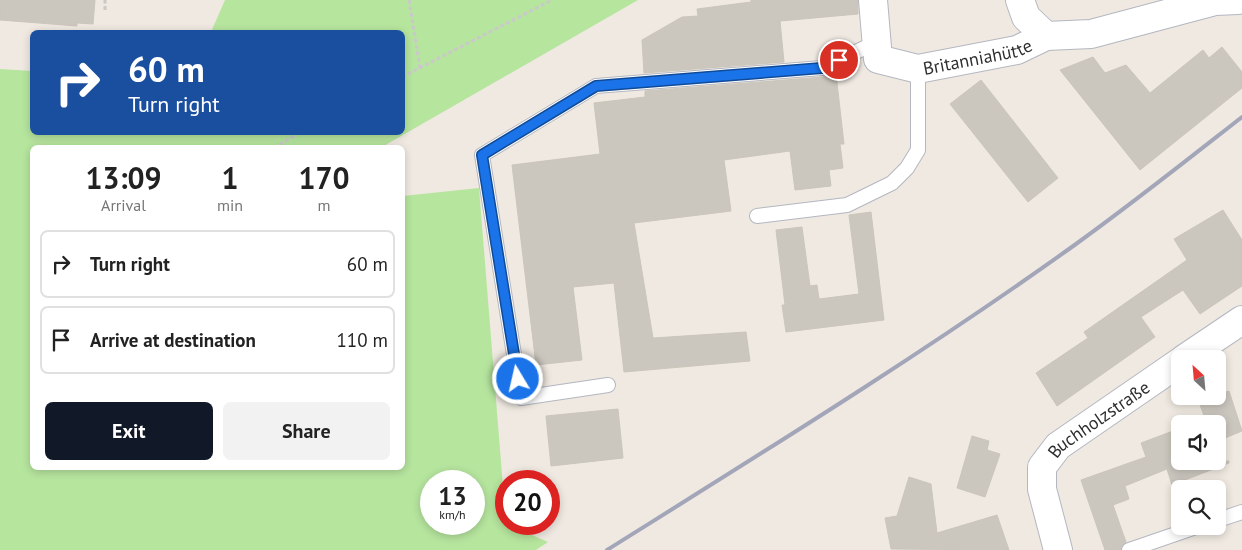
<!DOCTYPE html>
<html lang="en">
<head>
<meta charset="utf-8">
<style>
  body { margin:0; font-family:"PT Sans",sans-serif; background:#f2f2f2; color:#222; height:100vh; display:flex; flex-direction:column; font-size:19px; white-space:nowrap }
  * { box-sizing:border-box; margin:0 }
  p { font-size:16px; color:#767676 }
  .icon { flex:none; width:28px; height:28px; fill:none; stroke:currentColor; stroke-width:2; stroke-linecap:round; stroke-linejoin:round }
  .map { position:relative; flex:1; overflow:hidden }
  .details { position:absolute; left:30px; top:145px; width:375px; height:325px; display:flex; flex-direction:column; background:#fff; border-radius:8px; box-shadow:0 2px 8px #0003 }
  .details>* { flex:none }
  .hud { position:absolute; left:30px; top:30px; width:375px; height:105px; border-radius:8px; box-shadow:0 2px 8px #0003; background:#1a4fa0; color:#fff; overflow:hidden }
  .needle { width:32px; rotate:334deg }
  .controls { position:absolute; left:1171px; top:350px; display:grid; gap:10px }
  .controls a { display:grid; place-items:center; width:55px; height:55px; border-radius:8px; background:#fff; box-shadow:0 2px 8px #0003; font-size:25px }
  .speed { position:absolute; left:420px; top:470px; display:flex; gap:10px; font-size:25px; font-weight:700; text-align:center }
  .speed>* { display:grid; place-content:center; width:65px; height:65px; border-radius:50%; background:#fff; box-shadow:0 2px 8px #0003; line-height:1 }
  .speed small { font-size:12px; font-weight:400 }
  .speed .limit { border:8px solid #d22; background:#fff; color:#111 }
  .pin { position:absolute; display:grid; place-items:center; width:42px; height:42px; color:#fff; margin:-21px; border:2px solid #fff; border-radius:50%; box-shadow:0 1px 5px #0007 }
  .me { position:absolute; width:55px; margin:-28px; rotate:351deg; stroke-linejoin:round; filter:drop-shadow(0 0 4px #0008) }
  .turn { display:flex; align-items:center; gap:18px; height:105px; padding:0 15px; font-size:22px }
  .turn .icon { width:65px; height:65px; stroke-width:2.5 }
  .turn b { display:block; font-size:35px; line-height:42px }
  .eta { display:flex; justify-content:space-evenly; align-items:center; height:85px; text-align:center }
  .eta b { font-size:30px; font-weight:700; line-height:35px }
  .button { display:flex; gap:10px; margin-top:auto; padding:10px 15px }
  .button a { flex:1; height:58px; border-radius:8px; background:#111827; color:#fff; font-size:20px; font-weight:700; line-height:58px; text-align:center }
  .button a+a { background:#f2f2f2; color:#222 }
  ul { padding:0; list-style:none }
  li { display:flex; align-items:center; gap:15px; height:68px; margin:0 10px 8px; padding:0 5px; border:2px solid #e0e0e0; border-radius:8px }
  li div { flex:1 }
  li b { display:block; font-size:19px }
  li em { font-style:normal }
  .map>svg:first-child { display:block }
  .green { fill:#b6e59e; fill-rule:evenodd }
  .building { fill:#cbc7bf; stroke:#cbc5ba }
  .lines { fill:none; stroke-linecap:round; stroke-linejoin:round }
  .service-casing { stroke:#b4b7c1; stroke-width:16 }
  .minor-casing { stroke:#b4b7c1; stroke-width:30 }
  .tertiary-casing { stroke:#b4b7c1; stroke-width:30 }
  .path { stroke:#c9c9c9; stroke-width:3; stroke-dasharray:4 2.5; stroke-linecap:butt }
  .service { stroke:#fff; stroke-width:14 }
  .minor { stroke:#fff; stroke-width:28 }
  .tertiary { stroke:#fff; stroke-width:28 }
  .rail { stroke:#a3a6b8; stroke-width:4 }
  .route-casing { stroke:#114b97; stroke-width:12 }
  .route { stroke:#1a73e8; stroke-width:9 }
  .labels { text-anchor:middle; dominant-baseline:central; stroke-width:4.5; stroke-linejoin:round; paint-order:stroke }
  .street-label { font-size:18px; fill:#2e2e2e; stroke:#fff }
</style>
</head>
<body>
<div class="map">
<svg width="1242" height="550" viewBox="0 0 1242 550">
  <rect width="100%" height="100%" fill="#efe9e1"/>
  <path class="green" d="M225,0h413l-256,147 -350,1v320h370l1,-272 76,-8 27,336 42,18 -12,8h-536v-481l32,2v61h370v-100h-191zM431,481h43v43h-43z"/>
  <g class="building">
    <path d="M0,0h95l-2,24 -16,-1v3l-77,-6z"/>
    <path d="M751,0h107v14l-78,7 4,41 -140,11 -2,-33 40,-23 16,-1 -1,-7 54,-7z"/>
    <path d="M1222,47l20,25v16l-102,82 -80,-100 33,-13 12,16 21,-8 24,28 53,-43 6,8z"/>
    <path d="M836,74l8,70h-4l3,24 -14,2 2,16 -36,4 -5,-39 -66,9 7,51 -97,12 19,115 93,-6 4,29 -126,11 -10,-89 -41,4 9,73 -46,5 -24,-200 88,-11 -6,-51 51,-6v-6l178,-14z"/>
    <path d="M981,80l77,98 -30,24 -78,-98z"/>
    <path d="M1223,210l19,30v46l-42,28 -17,-24 -42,27 14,20 -98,69 -21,-33 52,-35 -4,-6 103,-72 -13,-21z"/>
    <path d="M871,212l13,108 -98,12 -4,-27h3l-9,-75 26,-3 8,59 7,-1 2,14 40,-5 -10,-79z"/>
    <path d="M1229,391l13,40 -17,7 -6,-14h-12l-8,-22z"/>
    <path d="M618,409l5,49 -72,8 -5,-50z"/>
    <path d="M1173,431l7,19v11h49v2l-57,22 -5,-16 -42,17 4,13 -16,6 13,37 -6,8h-15l-24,-70 65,-23 -5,-14z"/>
    <path d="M972,436l17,5 -2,9 13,4 -15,43 -28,-9z"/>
    <path d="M909,477l22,7 6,49 60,-18 12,35 -118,-1 -6,-31 12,-2z"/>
  </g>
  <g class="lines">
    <g class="service-casing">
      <g id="service">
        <path d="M757,216l90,-11 45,-22 15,-15 11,-18v-81"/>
        <path d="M608,385l-87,13 -39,-243 114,-69 226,-18 55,-26"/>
        <path d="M1218,520l24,-8"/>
        <path d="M1129,550l70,-24"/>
      </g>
    </g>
    <g class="minor-casing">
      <g id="minor">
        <path id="s1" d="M873,0l5,59 40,10 99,-19 29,-14"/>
      </g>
    </g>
    <g class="tertiary-casing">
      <g id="tertiary">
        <path d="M1020,0l6,17 20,19 45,-2 124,-33 23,-1"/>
        <path d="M1184,359l58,-39"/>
        <path id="s2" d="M1058,550l-16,-61v-22l16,-21 122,-84"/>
      </g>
    </g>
    <g class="path">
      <path d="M409,0l11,68"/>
      <path d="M105,10v-10"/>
      <path d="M402,77l150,-77"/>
      <path d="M274,148l27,-16"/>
    </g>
    <use href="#service" class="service"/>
    <use href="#minor" class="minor"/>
    <use href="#tertiary" class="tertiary"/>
    <path class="rail" d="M607,550c158,-99 317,-197 469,-306 57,-41 111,-84 166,-127"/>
  </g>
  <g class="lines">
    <g class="route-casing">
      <path id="route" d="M518,379l-36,-224 114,-69 226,-18 17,-8"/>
    </g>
    <use href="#route" class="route"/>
  </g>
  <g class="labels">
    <g class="street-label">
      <text stroke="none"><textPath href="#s1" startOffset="161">Britanniahütte</textPath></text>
      <text stroke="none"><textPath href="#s2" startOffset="160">Buchholzstraße</textPath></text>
    </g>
  </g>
</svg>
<div class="controls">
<a><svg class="needle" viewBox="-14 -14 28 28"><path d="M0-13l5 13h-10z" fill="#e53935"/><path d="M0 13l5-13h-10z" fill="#767676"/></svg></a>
<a><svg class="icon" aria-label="sound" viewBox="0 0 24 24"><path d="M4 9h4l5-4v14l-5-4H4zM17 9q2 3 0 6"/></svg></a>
<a><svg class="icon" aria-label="search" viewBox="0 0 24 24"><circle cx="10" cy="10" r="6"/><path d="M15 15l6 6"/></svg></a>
</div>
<div class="speed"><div>13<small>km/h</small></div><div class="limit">20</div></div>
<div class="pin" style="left:839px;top:60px;background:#d93025"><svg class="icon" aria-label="arrive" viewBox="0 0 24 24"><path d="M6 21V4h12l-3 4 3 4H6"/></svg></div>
<svg class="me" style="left:518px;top:379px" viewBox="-20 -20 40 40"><circle r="17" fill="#1a73e8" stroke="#fff" stroke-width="3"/><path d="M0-11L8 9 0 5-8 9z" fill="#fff"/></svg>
<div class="hud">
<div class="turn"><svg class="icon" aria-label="right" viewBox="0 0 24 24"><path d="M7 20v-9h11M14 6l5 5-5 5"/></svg><div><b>60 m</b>Turn right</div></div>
</div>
<section class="details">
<div class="eta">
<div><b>13:09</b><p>Arrival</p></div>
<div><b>1</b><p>min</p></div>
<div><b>170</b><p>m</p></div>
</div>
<ul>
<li><svg class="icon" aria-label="right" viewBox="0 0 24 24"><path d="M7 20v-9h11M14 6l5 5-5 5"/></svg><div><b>Turn right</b></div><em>60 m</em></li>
<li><svg class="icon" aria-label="arrive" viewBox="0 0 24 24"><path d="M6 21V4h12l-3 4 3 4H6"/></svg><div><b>Arrive at destination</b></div><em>110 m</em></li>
</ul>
<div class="button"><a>Exit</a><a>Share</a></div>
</section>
</div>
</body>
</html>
